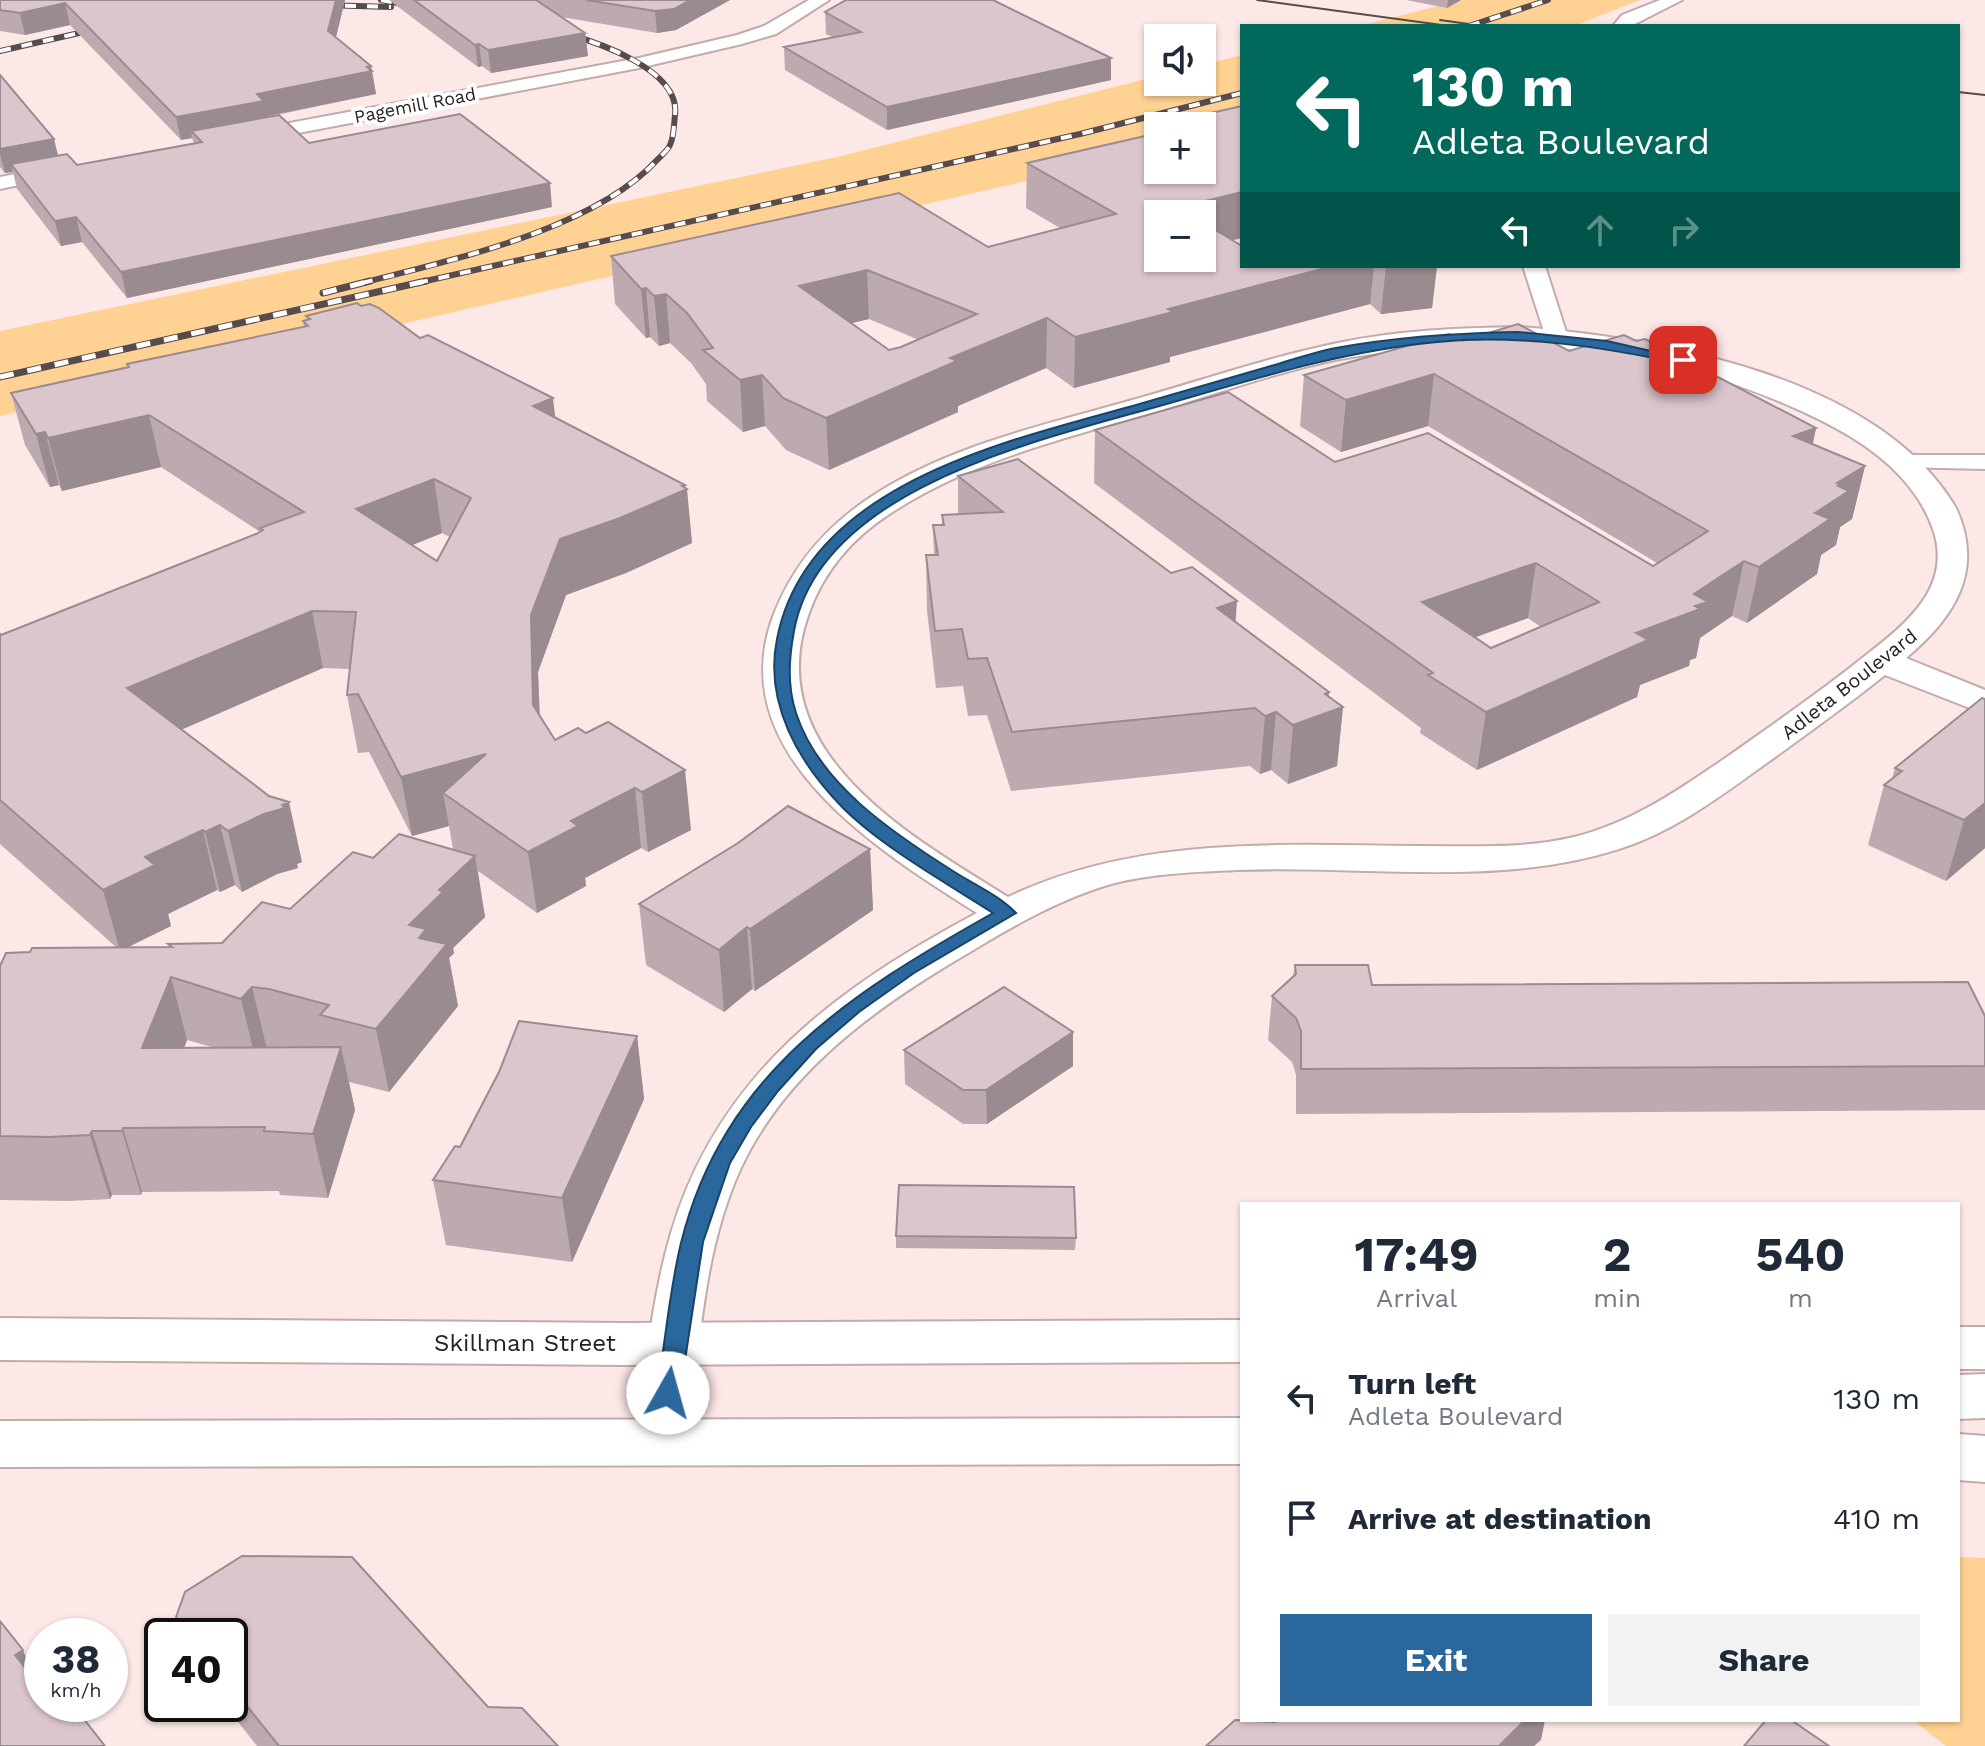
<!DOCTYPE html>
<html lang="en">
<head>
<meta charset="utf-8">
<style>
  body { margin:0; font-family:"Work Sans",sans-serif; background:#f2f2f3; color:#1f2937; height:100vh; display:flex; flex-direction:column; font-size:30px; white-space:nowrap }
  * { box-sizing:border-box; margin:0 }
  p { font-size:26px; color:#747a83 }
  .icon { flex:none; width:44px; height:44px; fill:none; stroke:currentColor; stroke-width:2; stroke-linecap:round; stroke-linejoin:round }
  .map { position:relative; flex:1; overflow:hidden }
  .details { position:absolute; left:1240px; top:1202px; width:720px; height:520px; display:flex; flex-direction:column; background:#fff; border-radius:0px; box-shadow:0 2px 6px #0004 }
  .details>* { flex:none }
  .hud { position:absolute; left:1240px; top:24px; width:720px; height:244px; border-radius:0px; box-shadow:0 2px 6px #0004; background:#00695c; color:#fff; overflow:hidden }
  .buttons { position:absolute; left:1144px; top:24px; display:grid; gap:16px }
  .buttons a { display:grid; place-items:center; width:72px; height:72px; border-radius:0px; background:#fff; box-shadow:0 2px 6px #0004; font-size:40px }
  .speed { position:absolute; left:24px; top:1618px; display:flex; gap:16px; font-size:40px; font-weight:700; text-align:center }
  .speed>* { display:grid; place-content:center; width:104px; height:104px; border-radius:50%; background:#fff; box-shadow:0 2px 6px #0004; line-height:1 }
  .speed small { font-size:20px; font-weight:400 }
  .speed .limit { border:4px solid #111; border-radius:12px; background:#fff; color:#111 }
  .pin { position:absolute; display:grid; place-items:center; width:68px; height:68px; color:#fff; margin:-34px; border-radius:16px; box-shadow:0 4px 12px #0006 }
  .me { position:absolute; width:88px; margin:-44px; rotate:7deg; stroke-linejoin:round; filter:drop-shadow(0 0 6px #0008) }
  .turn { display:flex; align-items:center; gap:28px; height:168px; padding:0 40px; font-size:36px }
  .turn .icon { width:104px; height:104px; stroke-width:2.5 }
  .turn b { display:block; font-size:56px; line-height:68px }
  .lanes { display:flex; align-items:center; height:76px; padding:0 40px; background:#0003; justify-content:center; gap:40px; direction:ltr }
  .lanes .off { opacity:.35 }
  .eta { display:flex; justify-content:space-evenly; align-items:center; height:136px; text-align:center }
  .eta b { font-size:48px; font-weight:700; line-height:56px }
  .primary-button { display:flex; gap:16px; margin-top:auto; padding:16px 40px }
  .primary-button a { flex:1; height:92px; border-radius:0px; background:#29679d; color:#fff; font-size:32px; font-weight:700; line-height:92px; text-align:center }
  .primary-button a+a { background:#f2f2f3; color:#1f2937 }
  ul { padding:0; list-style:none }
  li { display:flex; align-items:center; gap:24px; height:120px; padding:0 40px }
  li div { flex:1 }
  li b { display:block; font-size:30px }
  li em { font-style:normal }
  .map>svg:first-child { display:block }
  .green { fill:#ffd293 }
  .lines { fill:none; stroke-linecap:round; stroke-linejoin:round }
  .minor-casing { stroke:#c3abaa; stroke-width:4 }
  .tertiary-casing { stroke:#c3abaa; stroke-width:4 }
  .secondary-casing { stroke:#c3abaa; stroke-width:4 }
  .minor { fill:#fff; fill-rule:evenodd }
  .tertiary { fill:#fff; fill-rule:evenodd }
  .secondary { fill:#fff; fill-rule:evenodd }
  .tram { stroke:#574b4b; stroke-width:2 }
  .rail-far1-casing { stroke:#574b4b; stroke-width:6 }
  .rail-casing { stroke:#574b4b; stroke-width:7 }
  .rail-far1 { stroke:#fff; stroke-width:4; stroke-dasharray:11; stroke-linecap:butt }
  .rail { stroke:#fff; stroke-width:5; stroke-dasharray:14; stroke-linecap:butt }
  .wall { fill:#bdaab0; fill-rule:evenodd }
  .shaded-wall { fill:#9a8b90 }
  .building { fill:#dcc6cd; stroke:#9a8b90; stroke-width:2; fill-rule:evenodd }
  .route { fill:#29679d; stroke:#1b4366; stroke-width:2 }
  .labels { text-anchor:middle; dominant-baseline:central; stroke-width:8; stroke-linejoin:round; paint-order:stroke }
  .far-street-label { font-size:18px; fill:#271e1e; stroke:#fff }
  .street-label { font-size:20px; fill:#271e1e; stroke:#fff }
  .near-street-label { font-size:24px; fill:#271e1e; stroke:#fff }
</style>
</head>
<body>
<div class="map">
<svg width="1985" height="1746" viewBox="0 0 1985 1746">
  <rect width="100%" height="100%" fill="#fce8e7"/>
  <g class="green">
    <path d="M1462,0h178l-66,26h-215z"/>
    <path d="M1242,55v76l-40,-5h-44v25l-1158,265v-85l837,-174 321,-81v6h44v-17z"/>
    <path d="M1958,1557l27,1v188h-39l-33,-26h45z"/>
  </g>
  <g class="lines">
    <g class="minor-casing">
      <g id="minor">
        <path d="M809,0h20l-53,34 -34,10 -103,24 -388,74 -9,-6 9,-6 388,-72 98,-23 27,-9z"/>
        <path d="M1660,0h22l-51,26h-18l9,-11z"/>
        <path d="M56,166l7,2 3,4 -3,4 -63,13v-12z"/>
        <path d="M1523,266h22l23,72 -3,5h-16l-3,-5z"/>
        <path d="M1906,455h79v14l-88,-2 -3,-5 3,-5z"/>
      </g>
    </g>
    <g class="tertiary-casing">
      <path id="tertiary" d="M1522,327c139,11 357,50 434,181 29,63 -2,110 -50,150l79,32v24l-100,-39c-41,33 -85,64 -128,95 -43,31 -87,63 -138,79 -122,39 -255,16 -381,21 -42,2 -86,3 -127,14 -48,14 -93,39 -136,65 -93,54 -189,120 -235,221 -38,84 -41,182 -52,273l-7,15 -19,6 -19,-6 -7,-15c9,-70 15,-142 35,-210 47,-159 167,-246 306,-320 -98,-62 -257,-160 -203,-299 19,-48 49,-84 91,-113 79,-55 180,-76 271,-102 67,-19 133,-42 202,-56 61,-13 122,-15 184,-16zM1460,344c113,0 219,14 323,59 61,26 127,61 150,126 21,60 -31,98 -72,130 -40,32 -82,61 -124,91 -51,35 -102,72 -163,87 -50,12 -102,9 -153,9 -140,-1 -283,-11 -413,51 -97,-60 -250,-146 -199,-284 15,-42 43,-75 82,-100 78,-51 170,-74 258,-99 63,-19 127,-42 191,-55 40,-7 80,-11 120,-15z"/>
    </g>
    <g class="secondary-casing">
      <g id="secondary">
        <path d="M0,1318l624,5 618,-3v42l-618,3 -624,-5z"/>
        <rect x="1958" y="1327" width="27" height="42"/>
        <path d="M1985,1374v44l-27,1v-44z"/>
        <path d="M1242,1418v46l-1242,3v-46z"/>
        <path d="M1958,1434l27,2v46l-27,-2z"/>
      </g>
    </g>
    <use href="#minor" class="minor"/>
    <use href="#tertiary" class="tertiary"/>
    <use href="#secondary" class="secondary"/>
    <g class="tram">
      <path d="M1257,0l192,26"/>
      <path d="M1440,20l43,6"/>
      <path d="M1958,92l27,3"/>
    </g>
    <g class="rail-far1-casing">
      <g id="rail-far1">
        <path d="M381,0l33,6"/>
        <path d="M323,5l68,2"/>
        <path d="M1469,26l79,-26"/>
        <path d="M0,51l101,-23"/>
        <path d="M362,283c90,-23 233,-54 296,-124 4,-4 10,-9 12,-14 4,-8 4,-22 5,-30 6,-45 -78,-73 -111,-82"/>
        <path d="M417,283l663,-149 162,-41"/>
      </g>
    </g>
    <g class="rail-casing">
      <g id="rail">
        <path d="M323,293l47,-12"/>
        <path d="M0,377l426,-96"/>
      </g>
    </g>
    <use href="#rail-far1" class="rail-far1"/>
    <use href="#rail" class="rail"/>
  </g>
  <g class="wall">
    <path d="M0,0h345l-9,37 35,29 5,28 -109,23 42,26 243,64 -425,91 -45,-56 -21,4 -44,-57 -4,-17 -8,1 -5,-6v-92l59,81 18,9 117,-22 -2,-5 -11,2 -111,-115 -45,10 -25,-4z"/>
    <path d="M389,0h341l-54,30 -19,3 -96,-16 24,16 3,23 -97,17 -9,-7 -4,1z"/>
    <path d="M1406,0h55l-14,8z"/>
    <path d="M825,12l286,46v22l-224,50 -102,-60 -1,-23 48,-10 -6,-3z"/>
    <path d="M1242,106l-9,134 9,26h195l-5,42 -51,6 -11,-10 -200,53v5l-96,26 -28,-20 -88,38v6l-129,58 -43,-20 -21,-24 -22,6 -36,-31 -1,-17 -15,-21 -21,-20 -11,3 -9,-9 -4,1 -31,-34 -4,-48 377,-9 72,-19 -34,-20 1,-45 175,-40v-8zM869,319l50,21 -18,7 -12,3 -37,-27z"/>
    <path d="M361,306l59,32 135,79 131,71 6,55 -66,30 -60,22 -28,77 2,44 15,24 23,-12 113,102 -43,22 -7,-4 -56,30 1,8 -49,27 -59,-42 7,46 -32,31 1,5 -5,5 9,48 -69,86 -40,-10 6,28 -27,88 -48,-3 -1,-4 -137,1 -1,3h-29l-2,4 -41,2 -69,-1v-234l30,-14 86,-5 -116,-103v-210l1,1 259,-103 -99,-65 -99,24 -3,-6 -9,2 -25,-42 -14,-52 117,-26 -1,-3 177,-37 -1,-6 4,-1 -1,-4zM442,533l8,4 -13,24 -25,-16zM323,668l27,1 -3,26 11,58 11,-1 43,84 37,-10 4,23 -80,9 -83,51 -68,34 -54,1 1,3h-41l43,-21 -3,-12 49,-24 3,2 15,-7 7,7 35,-18 21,-6 -1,-4 5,-2 -121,-133zM187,1040l25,7 -28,1z"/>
    <path d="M1462,341l107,10 247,77 -3,16 52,22 -13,53 -12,8 -4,18 -15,10 -4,19 -70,49 -15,-7 -32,22 -4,20 -6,2 -1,6 -49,19 -3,12 -160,73 -57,-37 1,-5 -327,-245 1,-53 240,32 318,104 4,-3 -229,-137 -87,26 -41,-26 4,-51zM1528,618l13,9 -50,21 -17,-10z"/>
    <path d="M958,476l278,146 107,85 -6,59 -49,18 -17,-14 -11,4 -10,-8 -239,25 -24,-76 -19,1 -5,-30 -27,2 -9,-77 -1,-56h8l-1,-30h9v-10l16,-1z"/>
    <path d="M1982,698l3,150 -39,33 -78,-36 16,-60 8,-6 3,-11z"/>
    <path d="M870,849l3,61 -118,81 -3,-2 -28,23 -78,-47 -7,-61z"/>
    <path d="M1295,965l77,20 613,31v94l-689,4v-39l-4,-13 -24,-22 4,-44 21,-20z"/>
    <path d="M1073,1032v34l-86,58h-24l-58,-40 -1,-34z"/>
    <path d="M637,1036l7,63 -72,163 -126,-17 -13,-65 27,-33 39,-75z"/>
    <path d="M896,1236l180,2 -1,12 -179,-2z"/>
    <path d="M176,1617l312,90 70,39h-301l-33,-42h6v-68h-48z"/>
  </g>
  <g class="shaded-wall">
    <path d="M336,0h9l-13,53 -4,-22z"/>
    <path d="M690,0h40l-54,30 -19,3 -2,-22z"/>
    <path d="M1448,0h13l-14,8z"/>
    <path d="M65,3l5,22 -45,10 -5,-22z"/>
    <path d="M585,33l3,23 -97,17 -3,-23z"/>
    <path d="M479,44l3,22 -4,1 -3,-22z"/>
    <path d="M1111,58v22l-224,50v-23z"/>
    <path d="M371,66l5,28 -109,22 1,8 -77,7 1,7 -11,2 -5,-23 81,-23z"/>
    <path d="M54,139l6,24 -49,1 2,8 -8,1 -5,-19v-5z"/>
    <path d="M550,183l2,24 -425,91 -6,-26z"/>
    <path d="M1242,192v46l-40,10v-34h-25v-6z"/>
    <path d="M76,217l6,25 -21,4 -6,-25z"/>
    <path d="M1333,266h41l-4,38 -200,53v5l-96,26 1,-51 93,-28z"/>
    <path d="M1386,266h51l-5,42 -51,6z"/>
    <path d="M867,270l2,49 -67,16 -3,-49z"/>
    <path d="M646,288l4,49 -4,1 -5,-49z"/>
    <path d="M666,294l4,49 -11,3 -5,-50z"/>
    <path d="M1047,318l-1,50 -88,38v6l-129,58 -3,-52 124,-60z"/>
    <path d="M1434,374l-6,52 -87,26 5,-52z"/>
    <path d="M762,375l3,51 -22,6 -3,-52z"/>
    <path d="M553,398l6,53 -26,-45z"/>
    <path d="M149,415l12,52 -99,24 -14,-53z"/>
    <path d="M1816,428l-12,53 -11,-45z"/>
    <path d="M45,432l14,53 -9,2 -14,-53z"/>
    <path d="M1865,466l-13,53 -12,8 -4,18 -15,10 -4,19 -70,49 12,-56 78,-84z"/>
    <path d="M434,479l8,54 -76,31 -10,-55z"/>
    <path d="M685,485l1,5 1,-1 5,54 -66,30 -60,22 -28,77 3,92 -8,-59 -2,-90 29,-76z"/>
    <path d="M1744,561l-12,55 -32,22 -4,20 -6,2 -1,6 -49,19 -3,12 -160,73 9,-58 150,-79z"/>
    <path d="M1536,563l-8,55 -113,41 7,-57z"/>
    <path d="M1237,601l-4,57 -16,-50z"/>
    <path d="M312,611l11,57 -181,79 -15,-59z"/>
    <path d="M1329,692l-2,21 16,-6 -6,59 -49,18 5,-59 32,-31z"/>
    <path d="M1276,712l-5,58 -11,4 5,-58z"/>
    <path d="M486,754l-43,39 6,33 -37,10 -11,-59z"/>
    <path d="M685,770l6,60 -43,22 -6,-60z"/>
    <path d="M635,788l6,60 -56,30 1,8 -49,27 -9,-61 43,-31z"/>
    <path d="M289,802l13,60 -5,2 1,4 -21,6 -35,18 -14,-61z"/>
    <path d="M1985,803v45l-39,33 18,-61z"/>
    <path d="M220,825l15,60 -15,7 -15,-60z"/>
    <path d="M203,830l14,60 -49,24 3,12 -51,25 -17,-61 42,-33z"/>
    <path d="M870,849l3,61 -118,81 -5,-62z"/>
    <path d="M475,856l10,61 -32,31 1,5 -5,5 9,48 -69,86 -13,-63 33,-104 30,-35z"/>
    <path d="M747,927l5,62 -28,23 -5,-62z"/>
    <path d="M171,977l16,63 -27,71 -18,-63z"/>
    <path d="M252,987l15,62 -11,12 -15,-62z"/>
    <path d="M1073,1032v34l-86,58 -1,-34z"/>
    <path d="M637,1036l7,63 -72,163 -10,-64z"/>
    <path d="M341,1047l14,63 -27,88 -15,-64z"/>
    <path d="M123,1128l19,64 -1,3 -19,-64z"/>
    <path d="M92,1131l20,64 -2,4 -20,-64z"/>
    <path d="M23,1650l19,48 -27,-43z"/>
    <path d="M1525,1720h20l-4,20 -7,6h-35z"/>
  </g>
  <g class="building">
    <path d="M0,0h336l-8,31 43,35 -4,1 5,4 -115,23 7,7 -88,16 -111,-114 -45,10 -20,-3z"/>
    <path d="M414,0h122l49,33 -97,17 -9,-6 -4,1z"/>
    <path d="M586,0h104l-16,9 -19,2z"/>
    <path d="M846,0h147l118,58 -224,49 -103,-60 77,-15 -36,-20z"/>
    <path d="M0,75l54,64 -54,10z"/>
    <path d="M1242,106v86l-65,16 11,6h-30v44h44v-36l40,24v20h91l-165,43 5,3 -98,25 -28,-19 -97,40 7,3 -131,57 -43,-20 -21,-23 -22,5 -37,-30 10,-2 -26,-35 -21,-19 -12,2 -8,-8 -5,1 -30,-33 288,-63 89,54 128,-33 -89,-51 131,-30v37h44v-44h-15l23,-5 -8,-6zM867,270l110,44 -76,33 -12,3 -90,-64z"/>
    <path d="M460,114l90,69 -429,89 -45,-55 -21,4 -44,-57 56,-10 10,11 125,-23 -11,-11 88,-16 30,28z"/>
    <path d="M357,303l4,3 9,-2 9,4 41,30 8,-3 125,63 -20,8 152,79 -3,1 5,3 -67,29 -60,21 -29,76 2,90 22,35 23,-12 8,5 22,-11 77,48 -43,22 -7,-4 -64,33 7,5 -50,26 -85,-59 43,-39 -85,23 -43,-83 -11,1 9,-83 -44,-1 -185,77 142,108 20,6 -7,3 3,3 -21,6 -36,17 -8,-6 -15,7 -2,-2 -58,27 10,8 -52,25 -103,-90v-166l1,1 255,-101 7,-4 -3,-2 44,-16 -155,-97 -101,23 -3,-6 -9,2 -25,-41 118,-26 -2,-3 181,-38 -5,-5 7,-2 -4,-3zM434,479l37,19 -34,63 -81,-52z"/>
    <path d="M1518,324l51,27 55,-16 12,6 9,-2 171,89 -23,8 72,30 -28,17 4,2 -3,1 11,5 -34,22 15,6 -71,48 -15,-6 -50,33 14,8 -13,4 5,3 -64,24 12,7 -162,72 -58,-37 5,-2 -338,-243 133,-38 107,70 93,-29 225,133 55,-35 -274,-157 -88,26 -42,-25 145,-41 13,7zM1536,563l63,39 -108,46 -69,-46z"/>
    <path d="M1018,459l153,114 21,-6 45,34 -20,7 112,84 -4,2 18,13 -50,18 -17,-13 -11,4 -10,-8 -243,24 -25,-74 -19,1 -6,-30 -27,2 -9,-76h12l-5,-30h11l-2,-10 61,-3 -45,-36z"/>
    <path d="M1982,698l3,1v104l-21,17 -80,-35 18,-14 -7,-3z"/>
    <path d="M788,806l82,43 -120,80 -3,-2 -28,23 -80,-46 99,-61z"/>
    <path d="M399,834l76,22 -36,34 4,2 -34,33 17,4 -7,9 28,6 -71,85 -56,-14 9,-10 -60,-16 -17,-2 -11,12 -70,-22 -29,71 199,-1 -28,87 -49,-3 1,-4 -142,1 -1,3h-30l-2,4 -42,2 -48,-1v-170l6,-13 24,-1 2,-4 140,-1 -4,-3 54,-1 40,-41 28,7 63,-57 20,6z"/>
    <path d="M1295,965h73l4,20 596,-3 17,34v50l-684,3v-38l-5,-13 -24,-22 24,-22z"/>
    <path d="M1004,987l69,45 -87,58h-23l-59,-40z"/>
    <path d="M519,1021l118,15 -75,162 -129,-18 22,-34 5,1 39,-75z"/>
    <path d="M899,1185l175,2 2,51 -180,-2z"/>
    <path d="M242,1556l110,1 136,150 34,1 36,38h-279l-49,-61v-49h-39l-15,-19 9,-25z"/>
    <path d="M0,1621l23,29 -8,5 27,34v15h30l33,42h-105z"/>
    <path d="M1235,1720l40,2 3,-2h247l-26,26h-293z"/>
    <path d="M1766,1720h25l38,26h-85z"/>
  </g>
  <path class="route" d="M1518,332l89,9 83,19 -7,4c-80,-17 -163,-30 -246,-22 -94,9 -183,37 -274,63 -119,34 -343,82 -369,226 -5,27 -7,54 2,82 23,71 97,120 157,158 20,13 47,25 63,42l-102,60 -55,39 -43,37 -38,42 -27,36 -21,36 -27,79 -23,151 -3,7 -9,2 -8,-2 -3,-7c8,-49 12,-101 24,-150 42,-170 170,-250 312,-330 -47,-30 -112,-67 -150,-105 -45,-46 -79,-105 -66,-169 30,-155 230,-198 359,-234 45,-13 90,-26 135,-39 21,-6 43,-14 65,-18 60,-11 121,-15 182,-16z"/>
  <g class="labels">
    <g class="far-street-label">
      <text transform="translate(415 105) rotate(-11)">Pagemill Road</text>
    </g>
    <g class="street-label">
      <text transform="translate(1849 684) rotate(-38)">Adleta Boulevard</text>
    </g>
    <g class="near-street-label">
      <text x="525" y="1343">Skillman Street</text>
    </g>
  </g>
</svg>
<div class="buttons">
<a><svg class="icon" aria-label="sound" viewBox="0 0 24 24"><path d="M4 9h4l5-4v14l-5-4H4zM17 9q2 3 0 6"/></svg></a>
<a>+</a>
<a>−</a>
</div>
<div class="speed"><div>38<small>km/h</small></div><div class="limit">40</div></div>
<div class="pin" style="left:1683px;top:360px;background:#d93025"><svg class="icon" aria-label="arrive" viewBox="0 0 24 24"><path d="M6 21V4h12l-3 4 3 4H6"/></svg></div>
<svg class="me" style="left:668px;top:1393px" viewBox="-20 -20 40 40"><circle r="19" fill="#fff"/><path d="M0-13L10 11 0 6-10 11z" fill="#29679d"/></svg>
<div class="hud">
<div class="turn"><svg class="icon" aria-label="left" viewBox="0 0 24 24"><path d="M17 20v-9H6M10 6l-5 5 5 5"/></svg><div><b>130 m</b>Adleta Boulevard</div></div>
<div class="lanes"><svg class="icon" aria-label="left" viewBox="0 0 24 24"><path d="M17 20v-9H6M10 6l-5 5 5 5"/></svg><svg class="icon off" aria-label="ahead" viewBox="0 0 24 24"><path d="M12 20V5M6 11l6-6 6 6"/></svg><svg class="icon off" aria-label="right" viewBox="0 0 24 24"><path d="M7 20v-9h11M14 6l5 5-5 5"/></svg></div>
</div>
<section class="details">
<div class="eta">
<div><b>17:49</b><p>Arrival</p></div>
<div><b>2</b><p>min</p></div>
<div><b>540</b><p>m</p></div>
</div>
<ul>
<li><svg class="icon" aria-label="left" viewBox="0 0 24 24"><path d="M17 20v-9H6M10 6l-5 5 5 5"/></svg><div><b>Turn left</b><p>Adleta Boulevard</p></div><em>130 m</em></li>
<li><svg class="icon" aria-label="arrive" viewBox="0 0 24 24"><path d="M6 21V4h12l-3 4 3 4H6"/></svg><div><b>Arrive at destination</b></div><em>410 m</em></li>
</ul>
<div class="primary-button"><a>Exit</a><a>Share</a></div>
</section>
</div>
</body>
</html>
